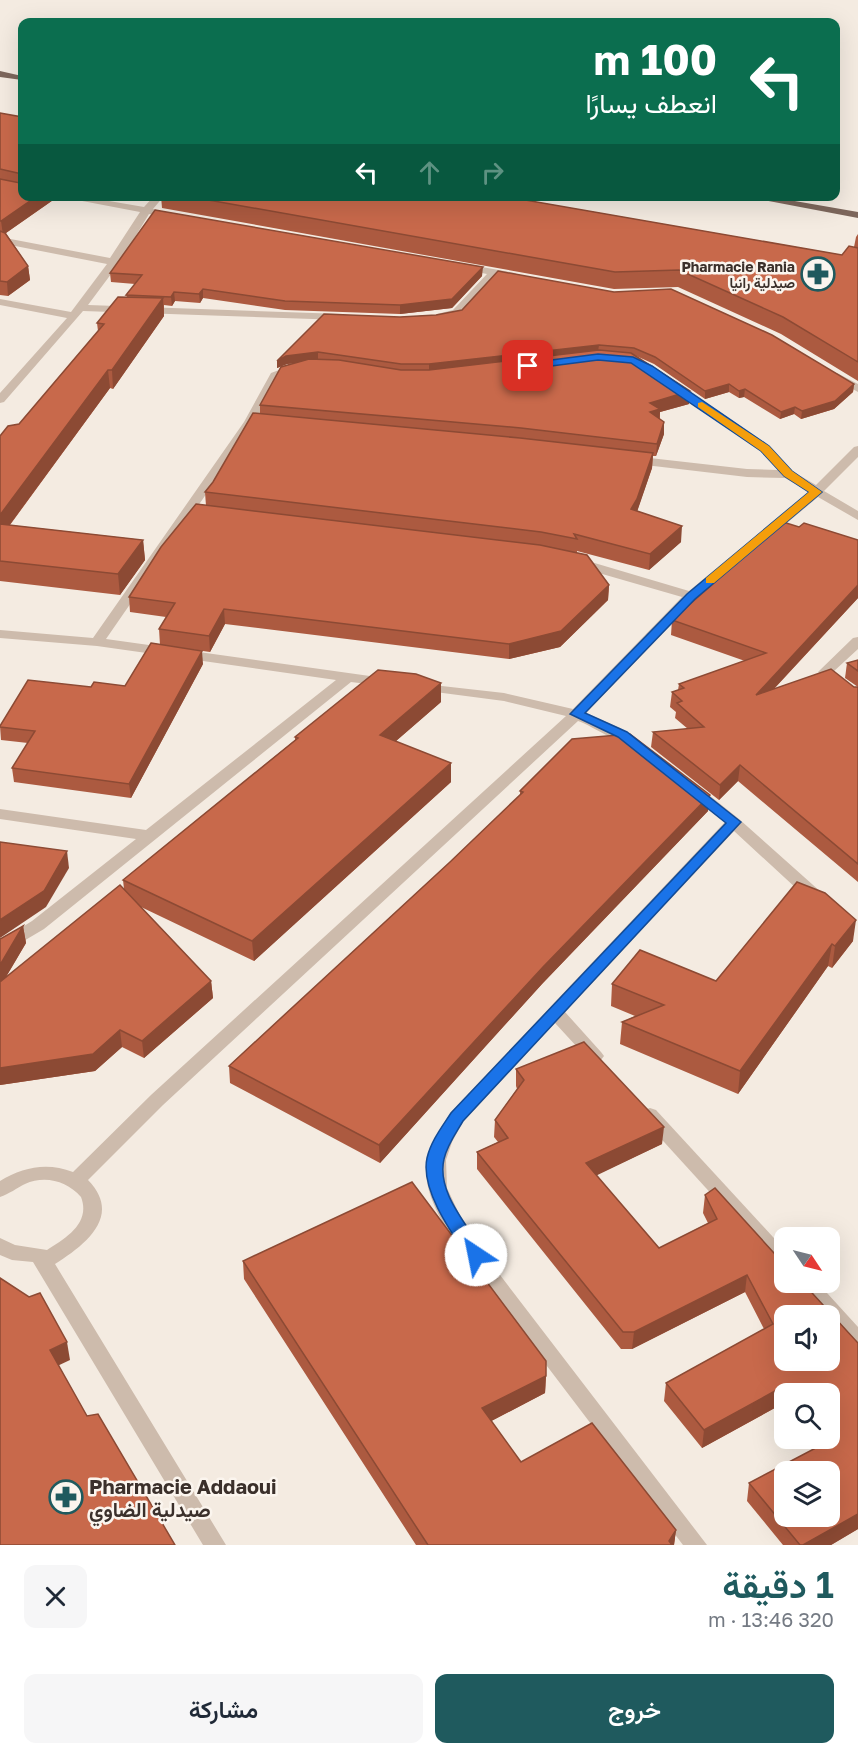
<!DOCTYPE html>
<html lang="ar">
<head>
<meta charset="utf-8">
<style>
  body { margin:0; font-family:"Golos Text",Vazirmatn,sans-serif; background:#f6f6f7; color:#1f2937; direction:rtl; height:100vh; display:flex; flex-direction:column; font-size:22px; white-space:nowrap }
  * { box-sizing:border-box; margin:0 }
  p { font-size:20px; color:#747a83 }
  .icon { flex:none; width:33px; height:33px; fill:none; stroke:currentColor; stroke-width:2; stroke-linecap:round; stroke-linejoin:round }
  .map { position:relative; height:1545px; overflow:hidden; direction:ltr }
  .sheet { display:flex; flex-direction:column; background:#fff; flex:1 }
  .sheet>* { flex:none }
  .top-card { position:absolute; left:18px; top:18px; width:822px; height:183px; border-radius:12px; box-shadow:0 6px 24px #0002; direction:rtl; background:#0b6e4f; color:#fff; overflow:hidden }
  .needle { width:39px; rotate:125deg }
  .buttons { position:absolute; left:774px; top:1227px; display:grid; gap:12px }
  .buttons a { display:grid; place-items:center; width:66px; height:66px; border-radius:12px; background:#fff; box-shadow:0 6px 24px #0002; font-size:30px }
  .pin { position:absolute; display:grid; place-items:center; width:51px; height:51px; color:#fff; margin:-26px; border-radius:12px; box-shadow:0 3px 9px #0006 }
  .me { position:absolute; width:66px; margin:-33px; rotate:326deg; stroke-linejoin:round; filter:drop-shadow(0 0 4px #0008) }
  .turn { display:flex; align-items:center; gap:21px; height:126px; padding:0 24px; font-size:27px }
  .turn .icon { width:78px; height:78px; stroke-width:2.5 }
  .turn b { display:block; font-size:42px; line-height:51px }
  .lanes { display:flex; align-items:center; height:57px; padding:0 24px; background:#0003; justify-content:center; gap:30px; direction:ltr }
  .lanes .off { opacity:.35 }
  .round { display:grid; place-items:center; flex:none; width:63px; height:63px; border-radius:12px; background:#f6f6f7 }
  .summary { display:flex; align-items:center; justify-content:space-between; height:102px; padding:0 24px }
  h1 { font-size:36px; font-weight:600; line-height:45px; color:#1f5a5e }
  .action { display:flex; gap:12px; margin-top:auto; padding:12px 24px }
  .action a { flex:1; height:69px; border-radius:12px; background:#1f5a5e; color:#fff; font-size:24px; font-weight:600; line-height:69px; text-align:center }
  .action a+a { background:#f6f6f7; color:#1f2937 }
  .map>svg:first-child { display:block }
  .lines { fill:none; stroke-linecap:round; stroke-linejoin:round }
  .minor { fill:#cdbbac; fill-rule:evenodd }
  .primary { fill:#7d675c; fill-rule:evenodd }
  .wall { fill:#ac5a40 }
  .shaded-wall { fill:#8c4a34 }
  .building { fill:#c8694b; stroke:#8c4a34; stroke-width:1.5; fill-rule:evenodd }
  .route { fill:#1a73e8; stroke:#114b97; stroke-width:1.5 }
  .slow { fill:#f59e0b }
  .labels { text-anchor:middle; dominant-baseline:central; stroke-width:5; stroke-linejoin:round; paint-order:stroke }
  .far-poi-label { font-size:14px; font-weight:bold; fill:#3b302b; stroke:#fbf5ee; text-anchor:end }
  .near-poi-label { font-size:20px; font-weight:bold; fill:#3b302b; stroke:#fbf5ee; text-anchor:start }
</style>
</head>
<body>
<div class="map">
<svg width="858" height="1545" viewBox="0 0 858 1545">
  <rect width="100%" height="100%" fill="#f4ebe1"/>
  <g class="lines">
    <g class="minor">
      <path d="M56,196h24l64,11 10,-11h10l-11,13 24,6 -5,3 -23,-4 -29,48 -32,43 254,9 5,3 -5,3 -259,-9 -79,91 -4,1v-10l67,-75 -67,-13v-6l71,13 36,-48 -107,-21v-6l110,21 30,-46z"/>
      <path d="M465,264l50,9 5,3 -5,3 -18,-3 -36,39 -24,3v-4l16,-4 34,-36 -26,-5v-4z"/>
      <path d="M295,364l6,3 -21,10 -24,45 -150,217 278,39 7,4 -7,4 -33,-4 -307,247 -44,26v-14l32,-20 104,-82 -136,-20v-10l146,21 190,-150 -239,-34 -97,-8v-8l93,8 151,-216 27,-49z"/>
      <path d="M837,373l21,11v8l-25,-14v-4z"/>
      <path d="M673,382l96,64 23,25 24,14 38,-38 4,-1v11l-34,34 34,20v9l-40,-23 -122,102 -110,114 34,15 22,15 2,3 -2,3c-10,3 -49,-23 -64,-28l-415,384 -75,75c35,36 -3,65 -33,84l171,281h-23l-170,-283 -21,-2 -12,-5v-17l15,7 32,5c19,-12 44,-27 34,-53 -14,-16 -36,-22 -56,-13 -8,4 -16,10 -25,13v-16c23,-14 47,-19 73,-9l78,-77 415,-379 -62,-15 -84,-11 -5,-1 -2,-3 2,-3 89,10 69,16 109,-112 -111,-32 -2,-3 2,-3h10l108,32 120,-99 -24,-14 -38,-1 -119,-14v-6l4,-1 115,13 31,1 -17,-18 -92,-65 -2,-2z"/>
      <path d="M858,637v12l-25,23 25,18v11l-5,-1 -35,-28 35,-34z"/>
      <path d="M694,785l5,2 40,32 83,74 2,4 -2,4h-12l-76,-70 -169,181 36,40 3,4 -3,4 -6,2 -6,-2 -34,-37 -92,99 -11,20 -6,18 1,28 15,32 25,38 220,287h-24l-196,-258c-22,-29 -63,-81 -61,-119 2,-21 14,-39 25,-56l274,-290 -36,-29 -3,-3 3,-3z"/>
      <path d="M650,1108l6,2 128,139v19l-7,-2 -133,-146 -3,-5 3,-5z"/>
      <path d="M794,1282h23l41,45v22l-7,-2 -21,-24v-7h-8z"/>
    </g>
    <g class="primary">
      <path d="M0,71l22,5v4l-22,-3z"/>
      <path d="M742,196h24l92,16v6z"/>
    </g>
  </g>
  <g class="wall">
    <path d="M0,113l22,4v79h33l1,2 -50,35 22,33 2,14 -22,16 -8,-1z"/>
    <path d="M161,196h341l340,59 12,-8 2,-10 2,-3v147l-77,-47 -103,-47 -64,2 -452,-81z"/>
    <path d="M110,273l372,3 -30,32 -52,6 -115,-4 -82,-12 -3,5 -25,-2 -3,5 -8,-1v11l-51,73 -3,-1 -100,137 133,15 2,20 -25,35 -120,-14v-145l19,-12 79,-93 -1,-8 30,-26 -1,-2 9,-11 -24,-2z"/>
    <path d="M436,315l418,69 -1,8 -19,17 -33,10 -7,-5 -14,5 -36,-22 -5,1 -10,-6 -24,7 -51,-35 -20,-9 55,49 -29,8v7l4,15 -8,22h-3l-1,12 -15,43 44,31 -32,28 -72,-19v2l32,32 -1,15 -48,47 -51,12 -284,-35 -15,28 -50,-7 -1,-16 7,-12 -36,-5 -1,-15 77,-91 -1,-14 8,-10 47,-68v-9l36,-42 -9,1 -10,4v-7l123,-44z"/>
    <path d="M799,527l59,13v58l-84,91 84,-2v195l-120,-101 -19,19 -68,-53 2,-15 35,-3 -13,-11 1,-6 -6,-5 2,-15 6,-2 1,-6 66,-23 -74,-26 1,-15z"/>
    <path d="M858,660v27l-13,-9 2,-15z"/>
    <path d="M203,664l-72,134 -117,-16 -2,-14 16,-25 -27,-3 -1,-14 91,-39 34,-1z"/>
    <path d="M441,702l-45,39 55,41 -197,179 -113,-54 70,74 2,17 -69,60 -22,-11 -27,24 -95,14v-146l23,-13 3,17 -20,34 118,-88 -1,-9 172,-140v-3z"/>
    <path d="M520,791l188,20 -166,173 -162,179 -150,-80 -1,-17 221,-204 70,-67z"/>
    <path d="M797,882l56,59 -21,27 -4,-2 -90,128 -118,-50 2,-22 13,-6 -24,-10 1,-22 104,-3z"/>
    <path d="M516,1069l146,75 -66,31 63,73 49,-25 -5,-10 2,-18 153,148v186l-27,16h-48l-36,-44 2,-18 69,-36 -7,-9h19v-44h-46v13l-2,-3 -80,44 -38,-47 2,-18 98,-54 -19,-37 -113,57h-11l-144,-180v-17l21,-10 -4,-5 1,-17 22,-31 -1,-3z"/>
    <path d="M243,1261l303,115 -1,17 -54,28 30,41 155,68 -2,15h-258l-172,-266z"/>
  </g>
  <g class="shaded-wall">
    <path d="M37,196h18l1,2 -53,37 -2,-14z"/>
    <path d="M28,266l2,14 -22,16 -1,-14z"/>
    <path d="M483,267l-1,9 -30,32 -52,6v-9z"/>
    <path d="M203,289v9l-3,5 -1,-9z"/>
    <path d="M174,292l1,9 -3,5 -1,-9z"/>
    <path d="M163,298l1,18 -51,73 -1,-19z"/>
    <path d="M599,345l-1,7 -169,20v-8z"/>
    <path d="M318,352v8l-31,4 -10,4v-7l9,-5z"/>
    <path d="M108,370l2,18 -110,150v-23z"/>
    <path d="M729,384v8l-24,7v-8z"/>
    <path d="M854,384l-1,8 -19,17 -33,10 1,-8z"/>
    <path d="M745,389l-1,8 -5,1v-7z"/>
    <path d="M690,391l-1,13 -29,8 -1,10 -10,2 1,-21z"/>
    <path d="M795,407l-1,7 -14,5 1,-7z"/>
    <path d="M664,422v12l-8,22 1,-12z"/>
    <path d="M653,453l-1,15 -16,47 -5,-6z"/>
    <path d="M682,526l-1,16 -32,28 1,-16z"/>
    <path d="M143,540l2,20 -25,35 -2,-21z"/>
    <path d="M609,585l-1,15 -48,47 -51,12v-15z"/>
    <path d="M858,585v13l-104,112 2,-15z"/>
    <path d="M224,609l1,15 -15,28 -1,-16z"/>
    <path d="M202,651l1,13 -72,134 -2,-14z"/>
    <path d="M441,683v19l-60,52 -1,-19z"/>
    <path d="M451,763v19l-197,179 -2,-20z"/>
    <path d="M740,765l-2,16 -19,19 1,-15z"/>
    <path d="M710,795l-2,16 -166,173 -162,179 -1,-18 164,-178z"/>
    <path d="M67,851l2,17 -23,39 -46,31v-18z"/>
    <path d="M856,920l-3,21 -21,27 3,-22z"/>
    <path d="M23,926l3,17 -26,44v-22z"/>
    <path d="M832,944l-4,22 -90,128 2,-23z"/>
    <path d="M211,981l2,17 -69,60 -2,-17z"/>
    <path d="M120,1030l2,17 -27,24 -95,14v-17z"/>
    <path d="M664,1127l-2,17 -77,37 1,-18z"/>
    <path d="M747,1275l-2,17 -113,57 2,-17z"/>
    <path d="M67,1342l3,18 -17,8 -3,-18z"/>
    <path d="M546,1376l-1,17 -63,33v-18z"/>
    <path d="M784,1386l-2,18 -80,44 2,-18z"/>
    <path d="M858,1514v15l-27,16h-28z"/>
    <path d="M676,1530l-2,15h-5v-4z"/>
  </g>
  <g class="building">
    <path d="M0,113l22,4v57l-22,-5z"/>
    <path d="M0,179l20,4 2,-2v15h15l-36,25h-1z"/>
    <path d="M186,196h316l340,59 7,-9 9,2v114l-75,-45 -104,-47 -64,2z"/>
    <path d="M155,210l328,57 -31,32 -52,6 -115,-4 -82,-12 -4,5 -25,-2 -3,5 -45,-2 16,-20 -32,-2z"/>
    <path d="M0,231l5,2 23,33 -21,16 -7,-1z"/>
    <path d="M498,271l116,21 57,-3 101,46 82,49 -19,17 -33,10 -7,-4 -14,5 -36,-23 -6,2 -10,-7 -24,7 -50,-34 -21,-9 -35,-3 -170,19h-28l-83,-12 -32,4 -9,5 47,-47 76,3 36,-2 26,-5z"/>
    <path d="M118,297l45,1 -51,72h-4l-108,145v-79l8,-10 11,-2 85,-100 -7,-1z"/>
    <path d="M599,350l32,3 59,38 -40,12 10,6 -10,3 14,10 -7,22 -136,-16 -261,-23 21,-38 28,-8 30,1 62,10h28z"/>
    <path d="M253,413l267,25 133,15 -16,46 -6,10 51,17 -32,28 -76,-20 3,5 -36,-7 -336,-40 8,-10z"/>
    <path d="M196,504l344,41 47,10 22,30 -48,46 -52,13 -285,-35 -15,27 -50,-7 16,-26 -46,-6 32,-50z"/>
    <path d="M783,522l16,5 5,-4 54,17v45l-102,110 75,-26 23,18h4v177l-118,-99 -20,20 -67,-53 51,-5 -27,-24 5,-2 -10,-9 12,-4 -5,-4 87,-31 -94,-33z"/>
    <path d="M0,524l143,16 -25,34 -118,-13z"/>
    <path d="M151,643l51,8 -73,133 -117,-16 23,-37 -35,-4v-1l28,-46 63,7 3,-5 31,4z"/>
    <path d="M858,660v11l-11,-8z"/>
    <path d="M378,670l38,4 25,9 -61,52 71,28 -199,178 -129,-61 175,-142 -3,-1z"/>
    <path d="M630,734l80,61 -167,172 -164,178 -150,-79 221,-204 73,-70 -3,-1 52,-52z"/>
    <path d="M0,842l67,9 -23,40 -44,29z"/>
    <path d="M797,882l28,11 31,27 -21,26 -3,-2 -92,127 -118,-49 42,-17 -52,-21 28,-34 76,31z"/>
    <path d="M120,885l91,96 -69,60 -22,-11 -27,24 -93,14v-86z"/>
    <path d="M23,926l-23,39v-26z"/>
    <path d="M584,1042l80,85 -78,36 73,85 58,-29 -12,-24 10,-7 69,76v18h18l56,61v171l-55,31h-3l-51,-62 82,-43 -2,-2 1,-44h-39l-7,-8 -80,44 -38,-47 107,-59 -26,-49 -113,57h-11l-146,-180 31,-14 -13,-18 29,-40 -8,-11zM784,1316h46v44h-46zM784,1472h46v44h-46z"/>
    <path d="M412,1182l134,179v15l-64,32 39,54 71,-39 84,107 -7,11 3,4h-244l-185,-284z"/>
    <path d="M0,1278l29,19 11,-4 27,49 -17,8 37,66 11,-2 77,131h-175z"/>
  </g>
  <path class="route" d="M598,354l35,3 19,9 117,80 23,25 30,21 -127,107 -110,114 42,19 114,90 -278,299c-7,12 -16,24 -19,38 -8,35 26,68 41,96l-2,5 -7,2 -6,-2c-17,-25 -50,-70 -43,-102 4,-17 15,-31 24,-45l275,-290 -108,-86 -48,-23 117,-120 122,-102 -25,-16 -23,-25 -130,-88 -33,-3 -70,9 -5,-3 5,-3z"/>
  <path class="slow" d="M702,402l67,44 23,25 30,21 -108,91h-8v-5l103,-86 -25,-16 -23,-25 -63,-44v-4z"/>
  <defs>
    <g id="pharmacy-ring" transform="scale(1.725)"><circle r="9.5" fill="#fbf5ee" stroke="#1f5a5e" stroke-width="1.5"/><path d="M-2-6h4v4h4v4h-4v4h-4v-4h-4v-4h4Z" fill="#1f5a5e"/></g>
  </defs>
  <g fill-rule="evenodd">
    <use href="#pharmacy-ring" x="818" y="274"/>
    <use href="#pharmacy-ring" x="66" y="1497"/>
  </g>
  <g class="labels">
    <g class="far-poi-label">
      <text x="795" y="266">Pharmacie Rania<tspan x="795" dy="16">صيدلية رانيا</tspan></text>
    </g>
    <g class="near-poi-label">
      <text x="89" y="1486">Pharmacie Addaoui<tspan x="89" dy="23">صيدلية الضاوي</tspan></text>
    </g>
  </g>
</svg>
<div class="buttons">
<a><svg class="needle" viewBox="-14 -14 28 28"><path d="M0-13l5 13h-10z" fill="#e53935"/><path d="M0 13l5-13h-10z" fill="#747a83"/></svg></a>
<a><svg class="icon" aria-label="sound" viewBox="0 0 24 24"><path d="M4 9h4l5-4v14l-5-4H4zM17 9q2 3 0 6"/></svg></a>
<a><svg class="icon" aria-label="search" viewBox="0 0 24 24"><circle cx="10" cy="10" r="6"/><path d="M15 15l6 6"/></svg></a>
<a><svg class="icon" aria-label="layers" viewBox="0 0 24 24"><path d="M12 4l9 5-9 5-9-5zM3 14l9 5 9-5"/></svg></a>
</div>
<div class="pin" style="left:528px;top:366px;background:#d93025"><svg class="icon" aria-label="arrive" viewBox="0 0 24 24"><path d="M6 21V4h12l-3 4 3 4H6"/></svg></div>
<svg class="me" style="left:476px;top:1255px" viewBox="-20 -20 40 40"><circle r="19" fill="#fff"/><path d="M0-13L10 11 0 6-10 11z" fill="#1a73e8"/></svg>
<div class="top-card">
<div class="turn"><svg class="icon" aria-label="left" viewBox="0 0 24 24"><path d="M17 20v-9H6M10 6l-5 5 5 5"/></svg><div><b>100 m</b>انعطف يسارًا</div></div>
<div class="lanes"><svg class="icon" aria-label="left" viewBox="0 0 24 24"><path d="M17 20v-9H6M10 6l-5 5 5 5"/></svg><svg class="icon off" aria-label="ahead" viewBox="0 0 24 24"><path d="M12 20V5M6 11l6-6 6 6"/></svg><svg class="icon off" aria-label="right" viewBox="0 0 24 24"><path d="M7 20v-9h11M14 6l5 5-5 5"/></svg></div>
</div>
</div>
<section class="sheet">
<div class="summary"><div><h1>1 دقيقة</h1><p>320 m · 13:46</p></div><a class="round"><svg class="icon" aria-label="close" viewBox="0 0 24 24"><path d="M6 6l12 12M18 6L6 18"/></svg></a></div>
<div class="action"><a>خروج</a><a>مشاركة</a></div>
</section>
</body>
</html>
